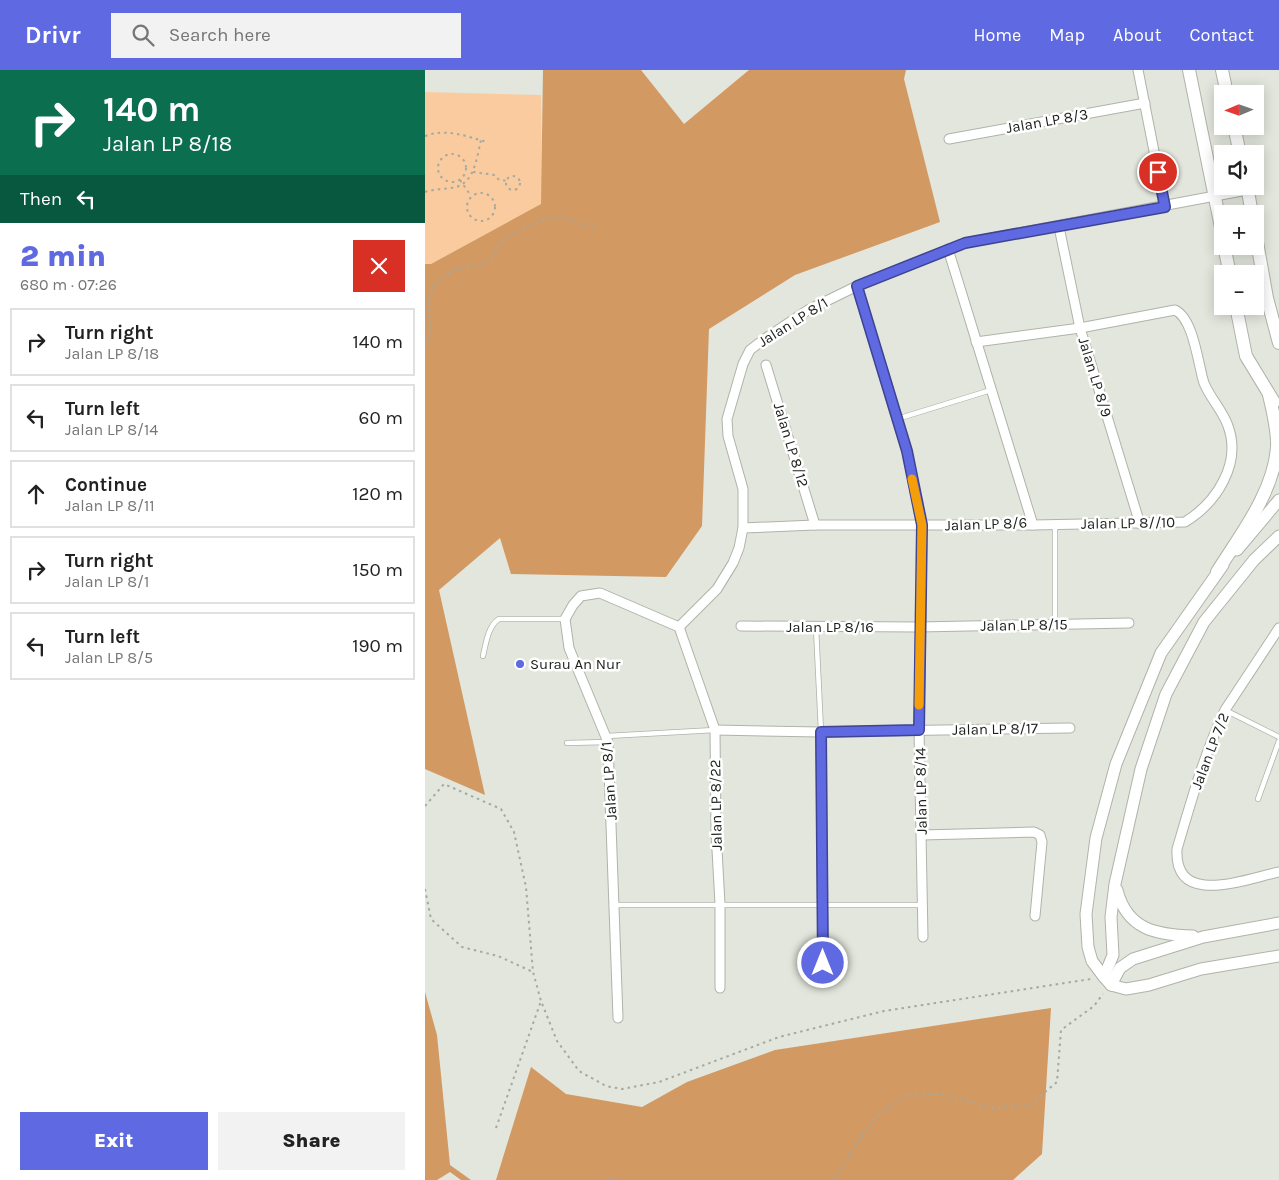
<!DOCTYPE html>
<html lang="en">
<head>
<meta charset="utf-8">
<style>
  body { margin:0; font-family:Karla,sans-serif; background:#f2f2f2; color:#222; height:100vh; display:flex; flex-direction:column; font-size:19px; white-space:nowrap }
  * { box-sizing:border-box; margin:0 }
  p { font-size:16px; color:#767676 }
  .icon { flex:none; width:28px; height:28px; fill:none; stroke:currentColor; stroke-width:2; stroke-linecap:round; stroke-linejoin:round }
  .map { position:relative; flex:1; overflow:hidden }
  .details { display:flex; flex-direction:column; background:#fff; width:425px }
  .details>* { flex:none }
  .top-card { background:#0b6e4f; color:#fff; overflow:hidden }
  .needle { width:32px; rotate:268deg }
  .buttons { position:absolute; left:789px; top:15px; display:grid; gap:10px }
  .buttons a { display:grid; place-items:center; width:50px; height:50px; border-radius:0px; background:#fff; box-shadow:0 2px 12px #0003; font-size:25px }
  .pin { position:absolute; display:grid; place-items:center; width:42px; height:42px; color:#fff; margin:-21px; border:2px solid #fff; border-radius:50%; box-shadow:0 1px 5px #0007 }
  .me { position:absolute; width:55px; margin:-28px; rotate:0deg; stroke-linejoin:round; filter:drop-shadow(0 0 4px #0008) }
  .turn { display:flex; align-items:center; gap:18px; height:105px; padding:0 20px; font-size:22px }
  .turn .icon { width:65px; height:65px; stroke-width:2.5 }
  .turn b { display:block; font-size:35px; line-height:42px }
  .then { display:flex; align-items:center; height:48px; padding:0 20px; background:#0003; gap:10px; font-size:19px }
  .round { display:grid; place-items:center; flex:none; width:52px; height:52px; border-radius:0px; background:#f2f2f2 }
  .summary { display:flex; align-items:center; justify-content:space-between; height:85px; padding:0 20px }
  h1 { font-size:30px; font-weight:800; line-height:38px; color:#5f69e1 }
  .action { display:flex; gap:10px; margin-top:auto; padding:10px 20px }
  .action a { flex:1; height:58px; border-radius:0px; background:#5f69e1; color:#fff; font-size:20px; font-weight:800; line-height:58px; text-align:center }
  .action a+a { background:#f2f2f2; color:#222 }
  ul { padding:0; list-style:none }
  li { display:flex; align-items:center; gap:15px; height:68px; margin:0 10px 8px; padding:0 10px; border:2px solid #e0e0e0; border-radius:0px }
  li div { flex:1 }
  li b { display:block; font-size:19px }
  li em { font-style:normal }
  header { display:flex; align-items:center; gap:30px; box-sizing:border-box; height:70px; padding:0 25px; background:#5f69e1; color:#fff }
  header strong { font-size:24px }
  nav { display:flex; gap:28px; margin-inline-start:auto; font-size:18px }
  .search { width:350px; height:45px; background:#f2f2f2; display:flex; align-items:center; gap:12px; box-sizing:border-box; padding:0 18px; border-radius:0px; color:#767676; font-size:19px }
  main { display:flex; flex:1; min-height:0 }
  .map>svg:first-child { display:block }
  .green { fill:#facb9f }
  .forest { fill:#d29962 }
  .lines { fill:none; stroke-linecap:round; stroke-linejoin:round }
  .service-casing { stroke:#afb3a9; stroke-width:6 }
  .minor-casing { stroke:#afb3a9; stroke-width:11 }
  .tertiary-casing { stroke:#afb3a9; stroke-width:13 }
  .secondary-casing { stroke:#afb3a9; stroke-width:14 }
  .path { stroke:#a5a9a0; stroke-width:2; stroke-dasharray:2.5 4; stroke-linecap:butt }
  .service { stroke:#fff; stroke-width:4.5 }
  .minor { stroke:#fff; stroke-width:9 }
  .tertiary { stroke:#fff; stroke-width:11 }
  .secondary { stroke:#fff; stroke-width:12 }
  .route-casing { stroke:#3e4492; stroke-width:12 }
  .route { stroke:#5f69e1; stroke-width:9 }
  .slow { stroke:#f59e0b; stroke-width:9 }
  .poi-dot { fill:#5f69e1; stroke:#fff; stroke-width:2 }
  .labels { text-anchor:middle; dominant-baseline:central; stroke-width:5; stroke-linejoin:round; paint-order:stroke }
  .street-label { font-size:15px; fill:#1d1f1b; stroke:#fff }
  .poi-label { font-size:15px; fill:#1d1f1b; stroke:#fff; text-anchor:start }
</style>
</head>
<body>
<header>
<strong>Drivr</strong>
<div class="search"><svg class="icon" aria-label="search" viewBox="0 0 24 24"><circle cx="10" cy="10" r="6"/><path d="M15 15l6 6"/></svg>Search here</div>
<nav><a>Home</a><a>Map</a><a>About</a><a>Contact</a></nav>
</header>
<main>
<section class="details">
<div class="top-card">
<div class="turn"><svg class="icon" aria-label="right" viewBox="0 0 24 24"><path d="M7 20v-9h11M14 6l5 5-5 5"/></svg><div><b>140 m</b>Jalan LP 8/18</div></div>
<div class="then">Then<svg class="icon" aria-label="left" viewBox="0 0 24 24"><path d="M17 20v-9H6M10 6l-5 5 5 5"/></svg></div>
</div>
<div class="summary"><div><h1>2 min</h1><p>680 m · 07:26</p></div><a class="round" style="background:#d93025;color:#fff"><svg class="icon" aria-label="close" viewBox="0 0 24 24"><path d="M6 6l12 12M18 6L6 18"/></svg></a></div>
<ul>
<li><svg class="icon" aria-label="right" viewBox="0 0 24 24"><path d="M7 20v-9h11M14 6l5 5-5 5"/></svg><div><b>Turn right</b><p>Jalan LP 8/18</p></div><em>140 m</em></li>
<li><svg class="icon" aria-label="left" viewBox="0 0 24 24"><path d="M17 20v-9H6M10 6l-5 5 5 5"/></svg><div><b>Turn left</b><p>Jalan LP 8/14</p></div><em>60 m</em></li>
<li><svg class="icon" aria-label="ahead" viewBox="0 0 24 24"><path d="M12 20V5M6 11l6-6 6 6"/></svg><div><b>Continue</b><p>Jalan LP 8/11</p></div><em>120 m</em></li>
<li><svg class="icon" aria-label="right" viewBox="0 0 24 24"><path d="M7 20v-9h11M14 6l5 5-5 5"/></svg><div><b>Turn right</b><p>Jalan LP 8/1</p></div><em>150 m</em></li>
<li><svg class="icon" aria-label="left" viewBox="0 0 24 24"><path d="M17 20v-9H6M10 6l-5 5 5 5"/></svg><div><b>Turn left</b><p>Jalan LP 8/5</p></div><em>190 m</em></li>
</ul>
<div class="action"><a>Exit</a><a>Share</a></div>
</section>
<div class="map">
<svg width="854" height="1110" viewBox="0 0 854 1110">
  <rect width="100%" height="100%" fill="#e2e6dc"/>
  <path class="green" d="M0,22l116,3 1,109 -111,60h-6z"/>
  <g class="forest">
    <path d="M118,0h98l43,54 65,-54h157l-2,9 36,143 -145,53 -86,54 -7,197 -36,51 -155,-3 -11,-36 -61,52 46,205 -60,-26v-505h6l110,-60z"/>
    <path d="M0,922l12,43 13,130 21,15h-10l-11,-8 -13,8h-12z"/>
    <path d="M626,938l-9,146 -29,26h-517l35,-113 35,27 76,13 45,-25 88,-32z"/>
  </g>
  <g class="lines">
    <g class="service-casing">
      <g id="service">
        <path d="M472,349l94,-29"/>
        <path d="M630,454v100"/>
        <path d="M391,558l5,103"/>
        <path d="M58,586c3,-13 5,-30 16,-37h66"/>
        <path d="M800,640l54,27"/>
        <path d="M182,666l108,-6"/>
        <path d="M142,673l41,-1"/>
        <path d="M833,729l21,-58"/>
        <path d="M189,835h308"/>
      </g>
    </g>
    <g class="minor-casing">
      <g id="minor">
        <path d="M713,0l27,137"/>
        <path d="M524,69l196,-36"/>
        <path d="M634,157l21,101 60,196"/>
        <path d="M432,216l50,165 15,74 -3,205 4,207"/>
        <path d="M551,272l104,-14 95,-18c19,9 23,55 29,73 6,15 19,28 24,43 14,38 -12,77 -43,96l-152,3"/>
        <path d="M341,295l49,160"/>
        <path d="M318,458l72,-3h218l-85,-276"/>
        <path d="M316,556l178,1 210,-4"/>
        <path d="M254,557l36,103 1,102 4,72v84"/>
        <path d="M854,558l-54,82c-21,44 -34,92 -48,139 -3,59 68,30 102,23"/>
        <path d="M290,660l106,2 249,-4"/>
        <path d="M396,662l2,231"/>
        <path d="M497,765l112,-3 6,3 2,7 -7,74"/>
        <path d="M193,948l-10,-276 -39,-94 -4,-29 8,-14 8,-9 19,-3 79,34 38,-38 16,-26 6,-15 4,-20v-39l-15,-53 -1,-17 16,-55 7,-14 13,-10 45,-30 49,-24 108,-43 282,-53"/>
      </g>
    </g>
    <g class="tertiary-casing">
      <g id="tertiary">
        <path d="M812,480l42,-50"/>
        <path d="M798,495l-62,88 -45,111 -20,74 -10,76 2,33 4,14 12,16 7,8 15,4 23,-4 52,-16 78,-13"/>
        <path d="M692,820c10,40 40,45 76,46"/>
        <path d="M679,907l9,-22 -2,-38 4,-33 26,-115 25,-75 38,-72 50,-62 25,-24"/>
        <path d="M686,915l9,-17 13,-9 70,-22 76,-14"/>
      </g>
    </g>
    <g class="secondary-casing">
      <g id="secondary">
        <path d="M764,0l34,167"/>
        <path d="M797,0l5,24"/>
        <path d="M809,56l6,28"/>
        <path d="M822,116l5,28"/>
        <path d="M830,161l12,67 12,45"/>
        <path d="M799,176l6,28"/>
        <path d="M811,236l10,50 28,46"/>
        <path d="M792,502c23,-37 56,-78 60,-124 1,-17 -4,-36 -8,-53"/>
      </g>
    </g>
    <g class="path">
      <path d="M0,66c22,-8 40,0 62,6"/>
      <circle cx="27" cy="98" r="14"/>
      <path d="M48,102l22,3 3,4 8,2"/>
      <circle cx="88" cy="113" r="7"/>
      <path d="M35,110l11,16"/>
      <path d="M0,122c10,-3 21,-3 31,-5 19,-5 21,-31 25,-47"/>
      <circle cx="56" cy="137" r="14"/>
      <path d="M0,273c11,-15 0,-35 6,-51 11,-24 32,-22 54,-29 7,-3 14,-17 19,-23 8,-9 48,-25 60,-22 10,2 21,8 32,11"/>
      <path d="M0,736l19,-22 57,25 13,23 12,55 7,85 8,29 16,40 22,30 27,15 16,3 37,-7 120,-45 105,-26 207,-32"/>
      <path d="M0,819l6,30 31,28 36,9 35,16"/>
      <path d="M71,1058l45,-127"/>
      <path d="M176,1110l11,-3 6,3"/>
      <path d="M408,1110l42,-63 32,-23h36l47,14 38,-2 29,-24 4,-52 33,-24 9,-12"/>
    </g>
    <use href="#service" class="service"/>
    <use href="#minor" class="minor"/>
    <use href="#tertiary" class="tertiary"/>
    <use href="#secondary" class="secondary"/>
  </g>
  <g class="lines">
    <g class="route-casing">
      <path id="route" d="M398,893l-2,-231 98,-2 3,-205 -15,-74 -50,-165 108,-43 200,-36 -7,-35"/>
    </g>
    <use href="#route" class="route"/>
    <path class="slow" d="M487,409l10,46 -3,180"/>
  </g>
  <circle class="poi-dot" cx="95" cy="594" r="5"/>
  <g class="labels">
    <g class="street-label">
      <text transform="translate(622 51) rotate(-10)">Jalan LP 8/3</text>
      <text transform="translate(368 252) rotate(-32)">Jalan LP 8/1</text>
      <text transform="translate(670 307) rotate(73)">Jalan LP 8/9</text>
      <text transform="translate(366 375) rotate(73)">Jalan LP 8/12</text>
      <text transform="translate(703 453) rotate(-1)">Jalan LP 8//10</text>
      <text transform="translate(561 454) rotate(-2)">Jalan LP 8/6</text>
      <text transform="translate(599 555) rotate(-1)">Jalan LP 8/15</text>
      <text x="405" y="557">Jalan LP 8/16</text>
      <text transform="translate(570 659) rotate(-1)">Jalan LP 8/17</text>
      <text transform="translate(785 681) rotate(-69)">Jalan LP 7/2</text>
      <text transform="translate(184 711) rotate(-94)">Jalan LP 8/1</text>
      <text transform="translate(496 721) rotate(-91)">Jalan LP 8/14</text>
      <text transform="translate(291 735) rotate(-91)">Jalan LP 8/22</text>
    </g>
    <g class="poi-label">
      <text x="105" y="594">Surau An Nur</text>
    </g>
  </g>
</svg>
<div class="buttons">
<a><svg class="needle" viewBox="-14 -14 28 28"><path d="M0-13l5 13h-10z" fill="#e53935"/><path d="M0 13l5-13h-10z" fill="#767676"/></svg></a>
<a><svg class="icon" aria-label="sound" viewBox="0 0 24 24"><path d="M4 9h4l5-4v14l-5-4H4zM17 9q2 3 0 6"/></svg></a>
<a>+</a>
<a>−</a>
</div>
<div class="pin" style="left:733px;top:102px;background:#d93025"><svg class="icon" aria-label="arrive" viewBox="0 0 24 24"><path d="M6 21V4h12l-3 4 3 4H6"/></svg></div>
<svg class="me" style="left:398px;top:893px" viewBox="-20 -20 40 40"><circle r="17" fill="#5f69e1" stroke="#fff" stroke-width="3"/><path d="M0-11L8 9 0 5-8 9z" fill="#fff"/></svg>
</div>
</main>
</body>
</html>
